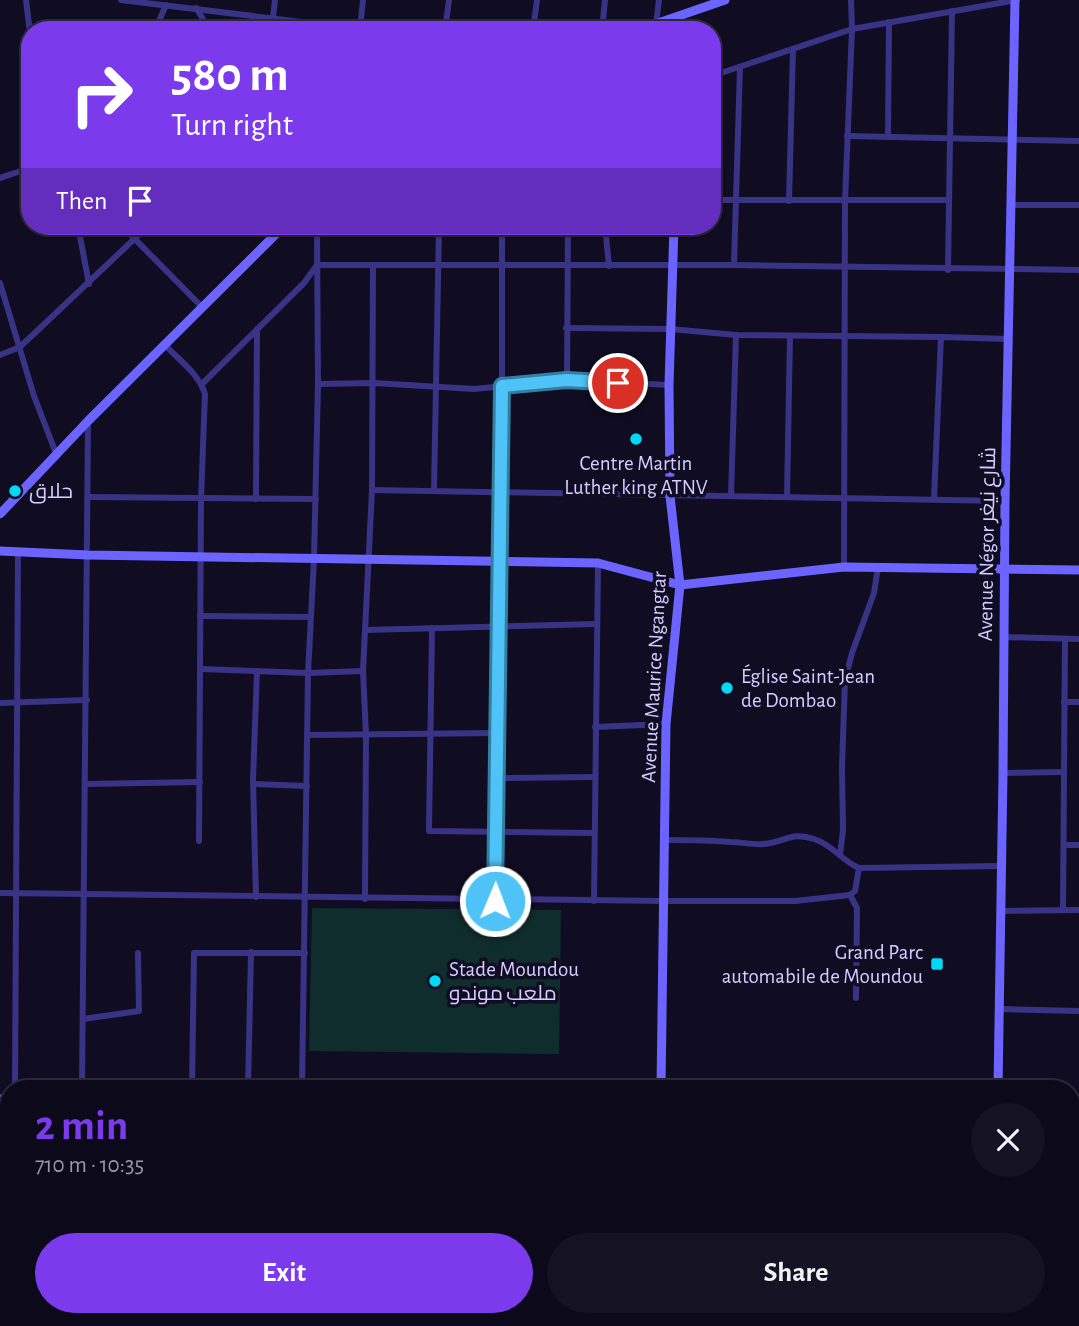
<!DOCTYPE html>
<html lang="en">
<head>
<meta charset="utf-8">
<style>
  body { margin:0; font-family:"Alegreya Sans",Cairo,sans-serif; background:#151223; color:#f1f3f6; height:100vh; display:flex; flex-direction:column; font-size:26px; white-space:nowrap }
  * { box-sizing:border-box; margin:0 }
  p { font-size:23px; color:#9a9aa2 }
  .icon { flex:none; width:38px; height:38px; fill:none; stroke:currentColor; stroke-width:2; stroke-linecap:round; stroke-linejoin:round }
  .map { position:relative; flex:1; overflow:hidden }
  .side { position:absolute; left:0px; top:1080px; width:1080px; height:247px; display:flex; flex-direction:column; background:#0c091a; border-radius:28px 28px 0 0; box-shadow:0 2px 5px #0004,0 0 0 2px #2c2a39 }
  .side>* { flex:none }
  .top-card { position:absolute; left:21px; top:21px; width:700px; height:214px; border-radius:28px; box-shadow:0 2px 5px #0004,0 0 0 2px #2c2a39; background:#7c3aed; color:#fff; overflow:hidden }
  .pin { position:absolute; display:grid; place-items:center; width:60px; height:60px; color:#fff; margin:-30px; border:4px solid #fff; border-radius:50%; box-shadow:0 2px 7px #0007 }
  .me { position:absolute; width:77px; margin:-38px; rotate:1deg; stroke-linejoin:round; filter:drop-shadow(0 0 5px #0008) }
  .turn { display:flex; align-items:center; gap:24px; height:147px; padding:0 35px; font-size:32px }
  .turn .icon { width:91px; height:91px; stroke-width:2.5 }
  .turn b { display:block; font-size:49px; line-height:60px }
  .then { display:flex; align-items:center; height:66px; padding:0 35px; background:#0003; gap:14px; font-size:26px }
  .round { display:grid; place-items:center; flex:none; width:74px; height:74px; border-radius:37px; background:#151223 }
  .head { display:flex; align-items:center; justify-content:space-between; height:119px; padding:0 35px }
  h1 { font-size:42px; font-weight:600; line-height:52px; color:#7c3aed }
  .button { display:flex; gap:14px; margin-top:auto; padding:14px 35px }
  .button a { flex:1; height:80px; border-radius:42px; background:#7c3aed; color:#fff; font-size:28px; font-weight:600; line-height:80px; text-align:center }
  .button a+a { background:#151223; color:#f1f3f6 }
  .map>svg:first-child { display:block }
  .green { fill:#0e2d2c }
  .lines { fill:none; stroke-linecap:round; stroke-linejoin:round }
  .street { stroke:#393385; stroke-width:6 }
  .secondary { stroke:#6c64ff; stroke-width:9 }
  .route-casing { stroke:#337fa1; stroke-width:18 }
  .route { stroke:#4fc3f7; stroke-width:12 }
  .poi-dot { fill:#00d8f8; stroke:#100c22; stroke-width:2.5 }
  .labels { text-anchor:middle; dominant-baseline:central; stroke-width:7; stroke-linejoin:round; paint-order:stroke }
  .poi-label { font-size:21px; fill:#d4cdff; stroke:#100c22; text-anchor:start }
  .street-label { font-size:21px; fill:#d4cdff; stroke:#100c22 }
</style>
</head>
<body>
<div class="map">
<svg width="1079" height="1326" viewBox="0 0 1079 1326">
  <rect width="100%" height="100%" fill="#100c22"/>
  <path class="green" d="M312,908l249,2 -2,144 -250,-3z"/>
  <g class="lines">
    <g class="street">
      <path d="M26,0l4,33"/>
      <path d="M121,0l247,30"/>
      <path d="M196,8l14,22"/>
      <path d="M273,17l2,-17"/>
      <path d="M656,24l3,-24"/>
      <path d="M360,29l3,-29"/>
      <path d="M155,30l11,-25"/>
      <path d="M445,30l4,-30"/>
      <path d="M533,30l4,-30"/>
      <path d="M602,30l3,-30"/>
      <path d="M712,76l140,-47 165,-29"/>
      <path d="M847,136l232,5"/>
      <path d="M888,137l1,-115"/>
      <path d="M0,178l30,-10"/>
      <path d="M712,200h237"/>
      <path d="M789,201l4,-152"/>
      <path d="M1012,205h67"/>
      <path d="M78,226l11,58"/>
      <path d="M122,226l80,81"/>
      <path d="M605,226l4,40"/>
      <path d="M734,265l6,-198"/>
      <path d="M948,270l4,-259"/>
      <path d="M0,283l34,113 23,60"/>
      <path d="M566,328l104,1 66,6 205,2"/>
      <path d="M165,345c14,15 34,29 40,49l-4,105 -2,342"/>
      <path d="M0,355l20,-8 128,-121"/>
      <path d="M567,380l1,-154"/>
      <path d="M202,384l102,-101 13,-18h417l345,5"/>
      <path d="M318,384l56,-1 100,6 93,-9 102,5"/>
      <path d="M372,490l633,11"/>
      <path d="M434,491l5,-265"/>
      <path d="M731,496l5,-161"/>
      <path d="M88,497l228,2"/>
      <path d="M787,497l3,-161"/>
      <path d="M934,498l7,-161 68,2"/>
      <path d="M256,499l1,-170"/>
      <path d="M844,567l1,-366 7,-172 -1,-29"/>
      <path d="M200,616l111,1"/>
      <path d="M432,628l-3,203 165,2"/>
      <path d="M365,630l231,-6"/>
      <path d="M1003,637l76,2"/>
      <path d="M200,669l108,4 55,-2"/>
      <path d="M1064,702h15"/>
      <path d="M0,703l87,-3"/>
      <path d="M595,727l71,-3"/>
      <path d="M307,735l191,-2"/>
      <path d="M1003,773l61,-1"/>
      <path d="M498,778l97,-1"/>
      <path d="M86,784l114,-2"/>
      <path d="M253,784l54,2"/>
      <path d="M665,840c22,0 43,0 65,2 11,0 23,3 33,2 24,-2 27,-13 51,-5 19,6 28,22 45,29l142,-2"/>
      <path d="M1064,845h15"/>
      <path d="M840,854l3,-23 -1,-64 3,-87 7,-27 22,-60 4,-26"/>
      <path d="M0,893l664,8h131l55,-6 5,-4 4,-23"/>
      <path d="M850,895l7,13 -1,90"/>
      <path d="M256,897l-3,-117 4,-109"/>
      <path d="M365,899l1,-164 -3,-64 9,-181 1,-225"/>
      <path d="M495,901l4,-340 3,-68v-267"/>
      <path d="M594,901l4,-338"/>
      <path d="M1063,910l2,-271"/>
      <path d="M1000,911l79,-1"/>
      <path d="M1000,1009l79,2"/>
      <path d="M83,1019l56,-8 -1,-58"/>
      <path d="M15,1088l3,-536"/>
      <path d="M82,1088l6,-667"/>
      <path d="M192,1088l2,-135h111"/>
      <path d="M248,1088l3,-136"/>
      <path d="M302,1088l6,-415 6,-114 4,-175 -1,-158"/>
      <path d="M1071,1182l8,1"/>
      <path d="M1071,1239h8"/>
      <path d="M1071,1301h8"/>
      <path d="M374,1318v8"/>
      <path d="M857,1318v8"/>
      <path d="M10,1326v-8"/>
      <path d="M78,1326v-8"/>
      <path d="M133,1326v-8"/>
      <path d="M187,1326v-8"/>
      <path d="M245,1326v-8"/>
      <path d="M300,1326v-8"/>
      <path d="M436,1326v-8"/>
      <path d="M492,1326v-8"/>
      <path d="M549,1326v-8"/>
      <path d="M732,1326l1,-8"/>
      <path d="M793,1326v-8"/>
      <path d="M924,1326l1,-8"/>
      <path d="M1066,1326v-8"/>
    </g>
    <g class="secondary">
      <path d="M638,30l87,-30"/>
      <path d="M0,514l88,-93 196,-195"/>
      <path d="M0,551l88,4 510,8 82,22 164,-18 235,3"/>
      <path d="M661,1088l5,-364 14,-139 -10,-89 -1,-111 5,-159"/>
      <path d="M998,1088l5,-315 2,-272 10,-501"/>
      <path d="M0,1099l9,-1"/>
      <path d="M1071,1105h8"/>
      <path d="M658,1326v-8"/>
      <path d="M997,1326v-8"/>
    </g>
  </g>
  <g class="lines">
    <g class="route-casing">
      <path id="route" d="M495,901l7,-515 65,-6 51,3"/>
    </g>
    <use href="#route" class="route"/>
  </g>
  <g class="poi-dot">
    <circle cx="636" cy="439" r="7"/>
    <circle cx="15" cy="491" r="7"/>
    <circle cx="727" cy="688" r="7"/>
    <rect x="930" y="957" width="14" height="14" rx="3.5"/>
    <circle cx="435" cy="981" r="7"/>
  </g>
  <g class="labels">
    <g class="poi-label">
      <text x="636" y="463" text-anchor="middle">Centre Martin<tspan x="636" dy="24">Luther king ATNV</tspan></text>
      <text x="29" y="491">حلاق</text>
      <text x="741" y="676">Église Saint-Jean<tspan x="741" dy="24">de Dombao</tspan></text>
      <text x="923" y="952" text-anchor="end">Grand Parc<tspan x="923" dy="24">automabile de Moundou</tspan></text>
      <text x="449" y="969">Stade Moundou<tspan x="449" dy="24">ملعب موندو</tspan></text>
    </g>
    <g class="street-label">
      <text transform="translate(987 544) rotate(-89)">Avenue Négor شارع نيغر</text>
      <text transform="translate(654 677) rotate(-87)">Avenue Maurice Ngangtar</text>
    </g>
  </g>
</svg>
<div class="pin" style="left:618px;top:383px;background:#d93025"><svg class="icon" aria-label="arrive" viewBox="0 0 24 24"><path d="M6 21V4h12l-3 4 3 4H6"/></svg></div>
<svg class="me" style="left:495px;top:901px" viewBox="-20 -20 40 40"><circle r="17" fill="#4fc3f7" stroke="#fff" stroke-width="3"/><path d="M0-11L8 9 0 5-8 9z" fill="#fff"/></svg>
<div class="top-card">
<div class="turn"><svg class="icon" aria-label="right" viewBox="0 0 24 24"><path d="M7 20v-9h11M14 6l5 5-5 5"/></svg><div><b>580 m</b>Turn right</div></div>
<div class="then">Then<svg class="icon" aria-label="arrive" viewBox="0 0 24 24"><path d="M6 21V4h12l-3 4 3 4H6"/></svg></div>
</div>
<section class="side">
<div class="head"><div><h1>2 min</h1><p>710 m · 10:35</p></div><a class="round"><svg class="icon" aria-label="close" viewBox="0 0 24 24"><path d="M6 6l12 12M18 6L6 18"/></svg></a></div>
<div class="button"><a>Exit</a><a>Share</a></div>
</section>
</div>
</body>
</html>
